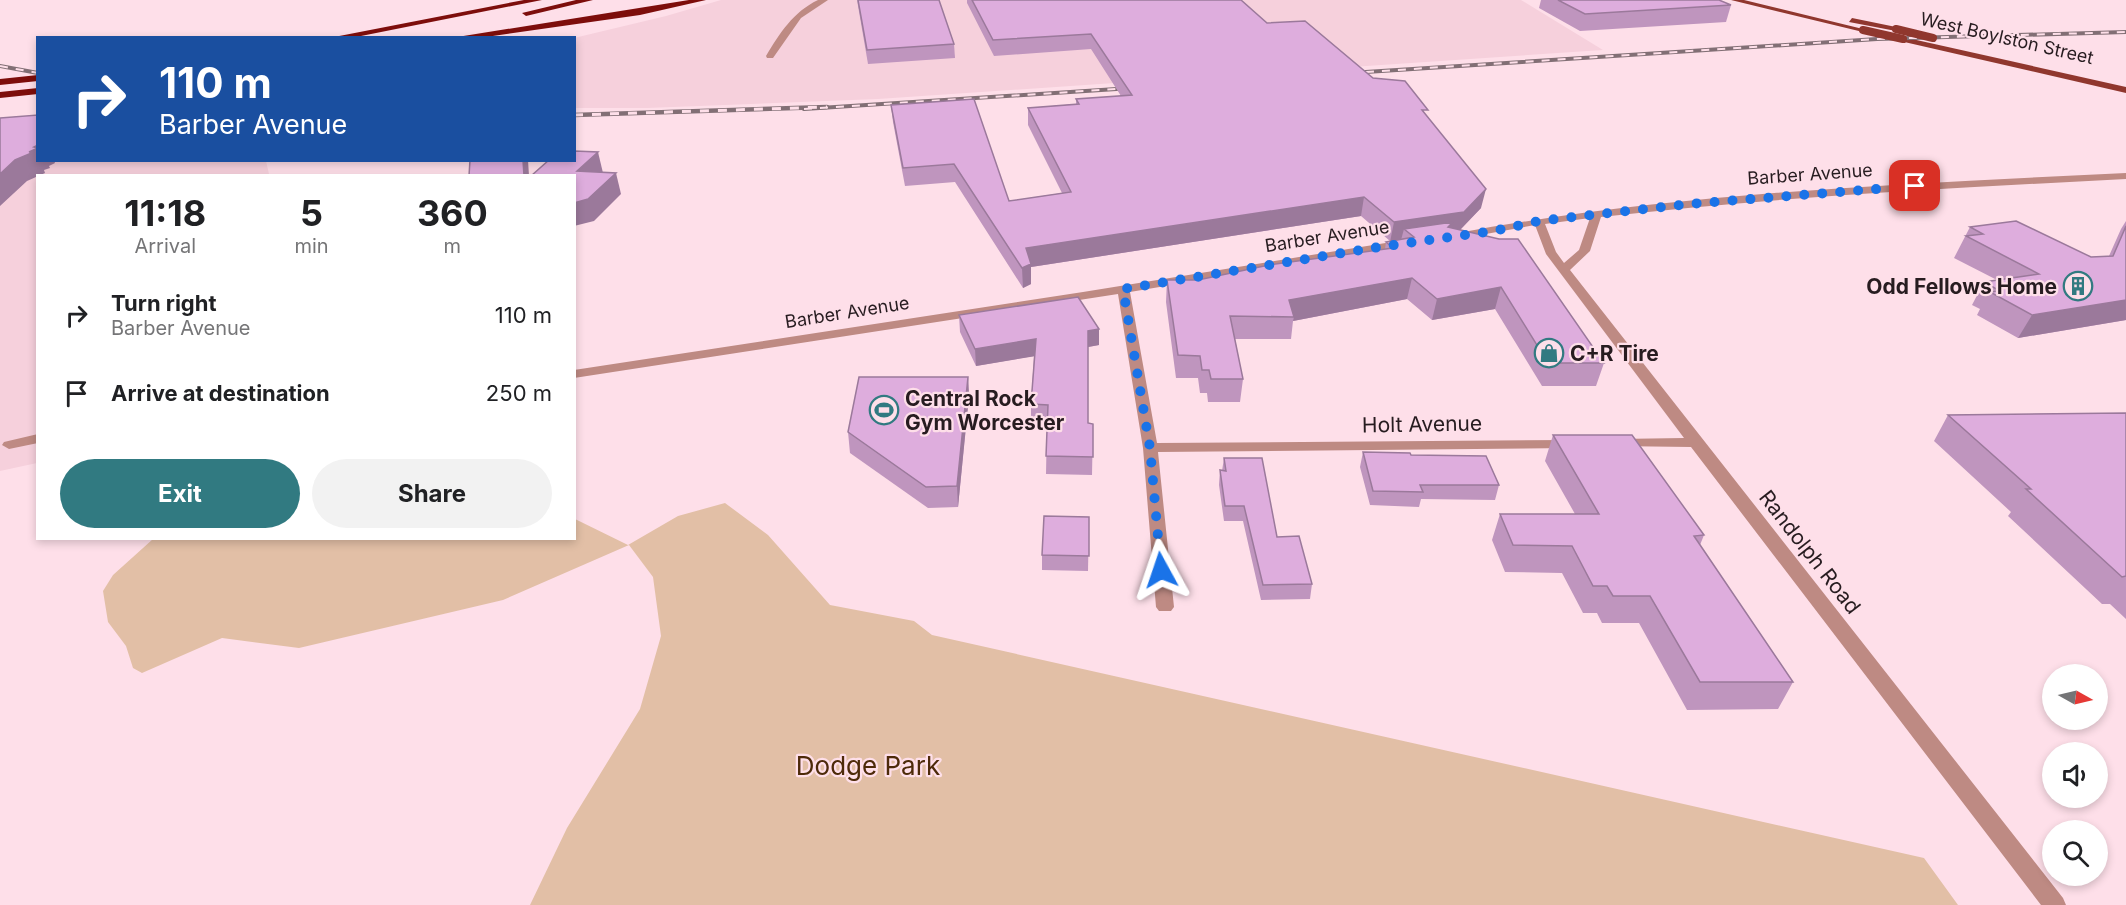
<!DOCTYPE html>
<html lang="en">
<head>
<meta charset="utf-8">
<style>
  body { margin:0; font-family:Inter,sans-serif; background:#f2f2f2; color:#202124; height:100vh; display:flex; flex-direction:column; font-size:22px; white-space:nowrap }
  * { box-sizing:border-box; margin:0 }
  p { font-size:20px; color:#757577 }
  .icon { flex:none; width:33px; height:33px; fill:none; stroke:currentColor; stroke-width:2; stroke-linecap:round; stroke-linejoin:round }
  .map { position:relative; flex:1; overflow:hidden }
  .drawer { position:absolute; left:36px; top:174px; width:540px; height:366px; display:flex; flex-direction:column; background:#fff; border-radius:0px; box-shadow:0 3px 9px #0003 }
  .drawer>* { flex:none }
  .top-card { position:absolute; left:36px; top:36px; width:540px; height:126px; border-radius:0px; box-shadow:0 3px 9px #0003; background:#1a4fa0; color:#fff; overflow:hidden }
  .needle { width:39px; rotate:98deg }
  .fabs { position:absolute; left:2042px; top:664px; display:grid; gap:12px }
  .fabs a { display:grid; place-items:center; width:66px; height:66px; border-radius:50%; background:#fff; box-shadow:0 3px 9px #0003; font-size:30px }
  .pin { position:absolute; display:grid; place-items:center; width:51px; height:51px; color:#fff; margin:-26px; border-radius:12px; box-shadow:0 3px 9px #0006 }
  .me { position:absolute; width:66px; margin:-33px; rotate:355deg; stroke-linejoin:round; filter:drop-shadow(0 0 4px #0008) }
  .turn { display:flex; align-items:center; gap:21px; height:126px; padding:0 24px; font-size:27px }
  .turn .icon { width:78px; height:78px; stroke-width:2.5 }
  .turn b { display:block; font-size:42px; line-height:51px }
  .eta { display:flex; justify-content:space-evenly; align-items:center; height:102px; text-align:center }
  .eta b { font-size:36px; font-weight:700; line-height:42px }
  .cta { display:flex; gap:12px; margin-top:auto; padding:12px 24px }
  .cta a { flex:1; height:69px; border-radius:36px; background:#317a81; color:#fff; font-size:24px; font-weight:700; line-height:69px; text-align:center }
  .cta a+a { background:#f2f2f2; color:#202124 }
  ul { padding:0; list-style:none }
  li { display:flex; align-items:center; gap:18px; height:78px; padding:0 24px }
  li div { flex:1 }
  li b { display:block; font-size:22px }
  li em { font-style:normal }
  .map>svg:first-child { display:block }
  .built { fill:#f6d0dc }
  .green { fill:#e2bfa6 }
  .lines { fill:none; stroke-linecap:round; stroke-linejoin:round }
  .minor { fill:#be8a83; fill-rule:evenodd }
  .major { fill:#90372e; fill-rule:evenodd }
  .highway { fill:#7d0d0b; fill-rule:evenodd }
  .rail-far1-casing { stroke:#826f75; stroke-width:4 }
  .rail-casing { stroke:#826f75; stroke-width:4.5 }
  .rail-far1 { stroke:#fedfe9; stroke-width:2; stroke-dasharray:8; stroke-linecap:butt }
  .rail { stroke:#fedfe9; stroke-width:3; stroke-dasharray:9; stroke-linecap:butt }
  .major-bridge { stroke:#90372e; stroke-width:8 }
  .wall { fill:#bf95be }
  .shaded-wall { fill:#9b799b }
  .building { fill:#deaddd; stroke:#9b799b; stroke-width:1.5 }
  .route { stroke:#1a73e8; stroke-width:10; stroke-dasharray:0 18 }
  .labels { text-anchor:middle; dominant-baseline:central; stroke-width:4.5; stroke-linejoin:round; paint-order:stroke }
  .far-street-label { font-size:18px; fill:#271c20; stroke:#fedfe9 }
  .poi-label { font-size:21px; font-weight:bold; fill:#271c20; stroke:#fedfe9; text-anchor:start }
  .street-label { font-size:21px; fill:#271c20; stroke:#fedfe9 }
  .near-park-label { font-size:26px; fill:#4d2a09; stroke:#fedfe9 }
</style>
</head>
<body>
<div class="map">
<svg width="2126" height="905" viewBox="0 0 2126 905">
  <rect width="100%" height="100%" fill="#fedfe9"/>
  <g class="built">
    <path d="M721,0h800l82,50 -725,49 -231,9h-72l-1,-70 92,-22z"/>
    <path d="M0,126l38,34 228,1 3,13 -231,2 -1,287 -37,8z"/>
  </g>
  <path class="green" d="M725,503l43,32 62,70 84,16 18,14 992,223 34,47h-1428l37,-77 73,-119 21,-73 -8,-59 -24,-32 -126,55 -204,48 -77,-10 -80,35 -9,-5 -7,-22 -18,-24 -5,-31 10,-16 40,-36 421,-1 1,-19 53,26 50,-29z"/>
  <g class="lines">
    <g class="minor">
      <path d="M818,0h10l-27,18 -28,40h-6l-1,-2c14,-23 27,-44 52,-56z"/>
      <path d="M2126,173v6c-175,9 -350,18 -525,38l-11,34 -20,19 493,628 3,7h-25l-350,-458 -78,-1 -2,-3 2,-3 5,-1 66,-1 -138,-184 -11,-29 -77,14 -6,-3 6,-3c220,-41 445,-49 668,-60zM1590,218l-11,32 -15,13 -8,-11 -11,-28z"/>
      <path d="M1404,240l6,3 -2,2 -278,47 27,151 413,-3 7,4 -7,4 -412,4 16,155 -3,4h-12l-3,-4 -13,-159 -25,-154 -544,84v-8l509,-78z"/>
      <path d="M38,434v9l-29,6 -7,-4 2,-3z"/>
    </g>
    <g class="major">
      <path d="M1731,0h13l123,30 -4,2z"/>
      <path d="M1852,18l44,9 4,2 -4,2 -47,-9z"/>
      <path d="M1903,37l223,50v6l-226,-52 -1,-2z"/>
    </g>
    <g class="highway">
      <path d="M524,0h18l-191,38h-22z"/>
      <path d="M576,0h17l-67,16 -4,-3z"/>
      <path d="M689,0h17l-66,15 -161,23h-28z"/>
      <path d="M38,75v6l-38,4v-6z"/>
      <path d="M38,88v6l-38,4v-6z"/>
    </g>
    <g class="rail-far1-casing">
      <g id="rail-far1">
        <path d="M0,66l38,7"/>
        <path d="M1350,73l527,-34 249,-7"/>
        <path d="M804,109l328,-21"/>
      </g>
    </g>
    <g class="rail-casing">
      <path id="rail" d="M574,115l253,-8"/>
    </g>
    <use href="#rail-far1" class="rail-far1"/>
    <use href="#rail" class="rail"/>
    <g class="major-bridge">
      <path d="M1896,29l37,9"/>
      <path d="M1863,30l40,9"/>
    </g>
  </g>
  <g class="wall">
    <path d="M857,0l97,44 1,14 -87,6z"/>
    <path d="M967,0h274l26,23 106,55 54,38 54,92 -21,22 144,133 -8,23h-54l-47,-77 -63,11 -25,-21 -114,22 -2,18h-56l8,40 -3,23h-32l-1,-9h-7l-2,-15h-22l-10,-76 1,-22h31l187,-31 1,-7 4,-1 -29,-25 -330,51v17l-8,4 -68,-106 -50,4 -12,-64 -2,-17 118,96 53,-8 -34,-68v-17l48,-4v-5l45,-3 -30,-47 -97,7 -27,-53z"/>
    <path d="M1541,0h178l12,5 -5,17 -146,9 -41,-23z"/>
    <path d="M2126,221v99l-108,18 -41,-23 3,-6 -8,-4 12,-23 13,-2 -43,-22 16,-31 121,30 18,-1 12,-27z"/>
    <path d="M959,315l140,14v16l-11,2v76l5,1 -1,51 -46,-1 1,-52h-16v-18l3,-48 -58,10 -16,-34z"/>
    <path d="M968,377l1,19 -11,111 -30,1 -78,-55 -2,-21z"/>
    <path d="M2126,413v206l-16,-15h-8l-94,-88 3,-4 -77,-71 14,-26z"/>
    <path d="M1553,435l151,100 -4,10 93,137 -15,27 -91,1 -48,-87h-37l-5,-10h-14l-21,-40 -57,-1 -13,-32 8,-26h75l-30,-53z"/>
    <path d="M1363,452l48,3 88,30 -4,15 -74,-1 -2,8 -49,-2 -10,-38z"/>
    <path d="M1224,458l53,79 35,47 -2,15 -49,1 -18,-79h-19l-5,-36 1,-15 2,1z"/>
    <path d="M1089,517l-1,54 -46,-1v-15z"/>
  </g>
  <g class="shaded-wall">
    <path d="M38,145v15h16l1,3 -6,3 1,2 -6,2 1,3 -18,8 -27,25v-32l15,-14z"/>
    <path d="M598,152l5,21 -26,-2z"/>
    <path d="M523,160h5l1,16h-5z"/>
    <path d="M616,173l5,21 -27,27 -20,5v-23z"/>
    <path d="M1486,189l-5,19 -22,23 -45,6 -10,-8 -3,11 -11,2 4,-20z"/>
    <path d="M1364,197l-3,19 -330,51v17l-8,4 -1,-20 4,-20z"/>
    <path d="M1412,278l-5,21 -114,22 1,-4 -5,-17z"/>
    <path d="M1501,287l-6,22 -63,11 5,-21z"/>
    <path d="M2126,300v20l-108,18 14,-23z"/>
    <path d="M1099,329v16l-11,2v-16z"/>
    <path d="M1036,339v17l-60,10 -1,-17z"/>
    <path d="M968,377l1,19 -11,111 -1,-21z"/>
  </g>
  <g class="building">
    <path d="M858,0h81l15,44 -87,6z"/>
    <path d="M972,0h269l26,23 38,-2 68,57 32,3 23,29h-6l64,79 -22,23 -70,10 -30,-25 -338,51 5,16 -9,4 -68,-104 -51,4 -12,-63 83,-6 35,102 62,-9 -43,-84 51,-4 -3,-5 56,-4 -41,-61 -98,6z"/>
    <path d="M1558,0h161l12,5 -146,9z"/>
    <path d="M38,115v30l-4,2 4,1 -9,4h5l-19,8 -15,14v-56z"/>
    <path d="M574,151l24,1 -21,19 39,2 -28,26 -14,4v-27h-43l18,-16h25z"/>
    <path d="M470,160h53l1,16h-55z"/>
    <path d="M2016,221l75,36 22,-1 13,-30v74l-94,15 -42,-23 10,-1 -16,-9 55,-8 -73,-38 17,-2 -13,-7z"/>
    <path d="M1453,222l-5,5 51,12h19l86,124h-56l-47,-76 -64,12 -25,-21 -123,22 5,17 -64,-1 13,63h-32l-2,-9h-7l-2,-14 -22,-1 -11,-75h31l71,-15 124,-17 -7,-6 28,-5 -10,-8z"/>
    <path d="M1078,297l21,32 -11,2v92l5,1v33l-47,-1 2,-51 -17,-1 5,-65 -61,10 -16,-34z"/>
    <path d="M859,377h109l-11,109 -31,1 -78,-55z"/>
    <path d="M2126,413v163l-4,1 -96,-88h5l-83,-74z"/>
    <path d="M1553,435h79l72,100 -10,1 99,146h-93l-50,-86h-37l-6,-10h-14l-21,-40 -59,-1 -13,-31h99z"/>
    <path d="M1363,452l47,1 1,2 75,1 13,29h-79l3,7 -50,-1z"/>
    <path d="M1224,458h38l15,79 22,-1 13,48 -49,1 -19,-79h-19l-5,-36 6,1z"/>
    <path d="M1044,516l45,1v39l-47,-1z"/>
  </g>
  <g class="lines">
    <path class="route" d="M1161,570l-11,-122 -27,-159 250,-41 121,-17 45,-10 150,-17 226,-18"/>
  </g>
  <defs>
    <g id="building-ring" transform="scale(1.5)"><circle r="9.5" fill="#fedfe9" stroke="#317a81" stroke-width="1.5"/><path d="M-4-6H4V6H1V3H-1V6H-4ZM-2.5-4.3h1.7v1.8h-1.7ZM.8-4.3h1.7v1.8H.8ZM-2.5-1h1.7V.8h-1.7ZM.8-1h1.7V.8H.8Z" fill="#317a81"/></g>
    <g id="shop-ring" transform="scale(1.5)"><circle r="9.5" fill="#fedfe9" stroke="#317a81" stroke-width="1.5"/><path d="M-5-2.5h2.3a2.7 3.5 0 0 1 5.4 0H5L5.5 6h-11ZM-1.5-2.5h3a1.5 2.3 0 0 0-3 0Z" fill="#317a81"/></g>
    <g id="stadium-ring" transform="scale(1.5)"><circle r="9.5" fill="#fedfe9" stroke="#317a81" stroke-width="1.5"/><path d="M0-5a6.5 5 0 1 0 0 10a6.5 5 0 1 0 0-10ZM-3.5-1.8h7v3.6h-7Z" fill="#317a81"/></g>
  </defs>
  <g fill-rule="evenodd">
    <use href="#building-ring" x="2078" y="286"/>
    <use href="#shop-ring" x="1549" y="353"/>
    <use href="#stadium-ring" x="884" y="410"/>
  </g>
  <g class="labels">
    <g class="far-street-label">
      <text transform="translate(2007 38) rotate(13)">West Boylston Street</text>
      <text transform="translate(1810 174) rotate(-4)">Barber Avenue</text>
      <text transform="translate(1327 236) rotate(-9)">Barber Avenue</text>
      <text transform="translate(847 312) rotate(-9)">Barber Avenue</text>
    </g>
    <g class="poi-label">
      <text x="2057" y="286" text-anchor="end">Odd Fellows Home</text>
      <text x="1570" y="353">C+R Tire</text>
      <text x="905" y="398">Central Rock<tspan x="905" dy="24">Gym Worcester</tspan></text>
    </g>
    <g class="street-label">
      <text transform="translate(1422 424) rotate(-1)">Holt Avenue</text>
      <text transform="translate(1810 552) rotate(52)">Randolph Road</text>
    </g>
    <g class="near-park-label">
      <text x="868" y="765">Dodge Park</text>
    </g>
  </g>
</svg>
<div class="fabs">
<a><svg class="needle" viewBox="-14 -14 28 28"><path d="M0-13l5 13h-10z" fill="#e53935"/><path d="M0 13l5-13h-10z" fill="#757577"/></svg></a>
<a><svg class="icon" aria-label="sound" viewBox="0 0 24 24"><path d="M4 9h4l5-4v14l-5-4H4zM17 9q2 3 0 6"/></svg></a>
<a><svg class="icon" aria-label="search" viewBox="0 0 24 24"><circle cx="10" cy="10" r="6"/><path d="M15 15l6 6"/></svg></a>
</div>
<div class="pin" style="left:1915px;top:186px;background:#d93025"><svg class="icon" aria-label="arrive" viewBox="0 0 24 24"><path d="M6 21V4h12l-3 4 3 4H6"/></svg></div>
<svg class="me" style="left:1161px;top:570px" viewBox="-20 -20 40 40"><path d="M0-17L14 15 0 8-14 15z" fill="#1a73e8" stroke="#fff" stroke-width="4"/></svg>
<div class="top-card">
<div class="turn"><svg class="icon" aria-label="right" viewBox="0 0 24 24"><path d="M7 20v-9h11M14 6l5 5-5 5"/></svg><div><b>110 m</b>Barber Avenue</div></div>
</div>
<section class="drawer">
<div class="eta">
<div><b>11:18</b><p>Arrival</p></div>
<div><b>5</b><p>min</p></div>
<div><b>360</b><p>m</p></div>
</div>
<ul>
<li><svg class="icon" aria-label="right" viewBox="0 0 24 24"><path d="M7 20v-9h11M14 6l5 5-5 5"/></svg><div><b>Turn right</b><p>Barber Avenue</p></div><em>110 m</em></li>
<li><svg class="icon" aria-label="arrive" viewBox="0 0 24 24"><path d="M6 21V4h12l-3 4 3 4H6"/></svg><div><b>Arrive at destination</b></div><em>250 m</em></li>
</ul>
<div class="cta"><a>Exit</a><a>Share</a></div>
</section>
</div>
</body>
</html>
